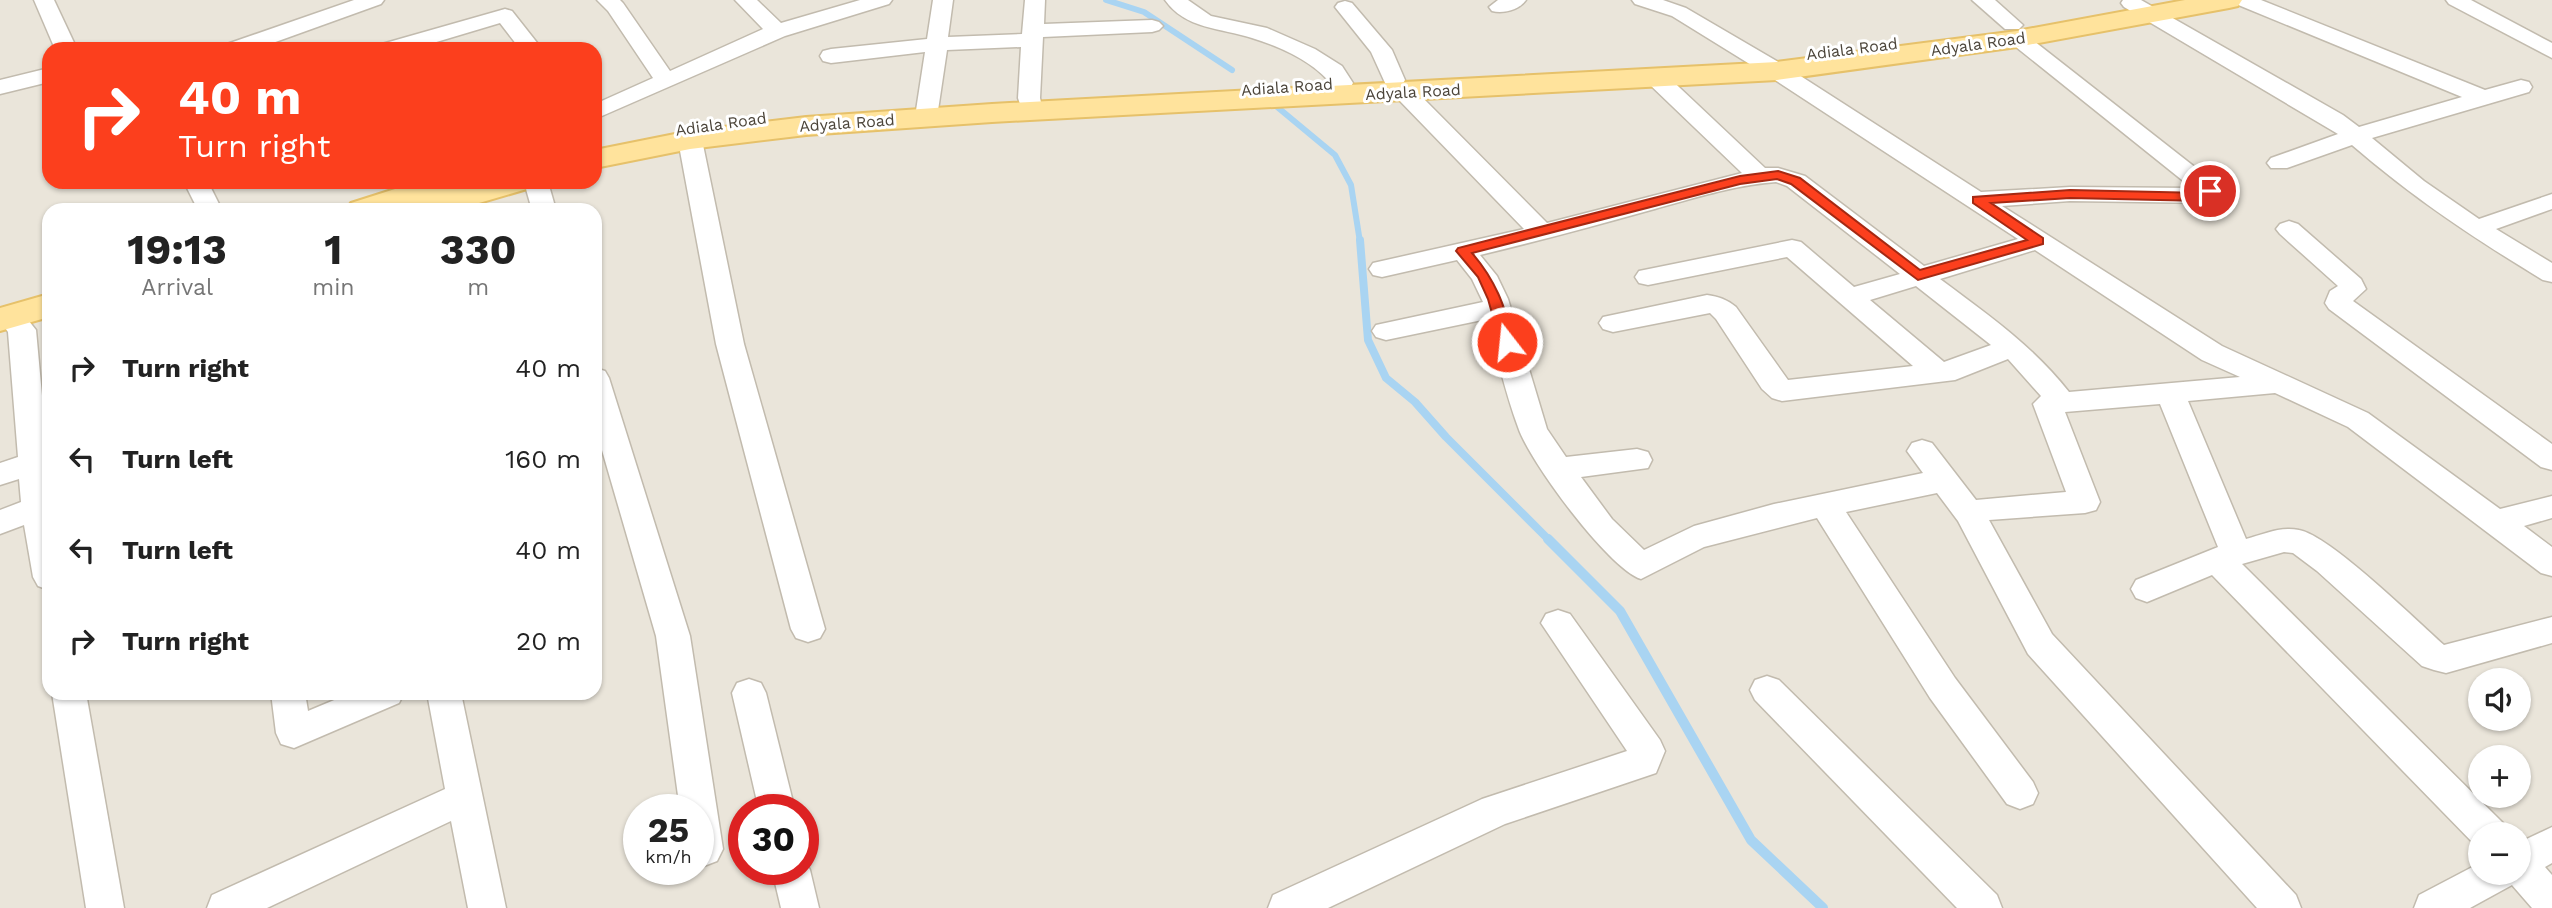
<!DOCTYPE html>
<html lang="en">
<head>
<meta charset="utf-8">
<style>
  body { margin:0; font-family:"Work Sans",sans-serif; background:#f2f2f2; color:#222; height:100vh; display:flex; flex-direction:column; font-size:26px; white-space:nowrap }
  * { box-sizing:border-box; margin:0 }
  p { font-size:23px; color:#767676 }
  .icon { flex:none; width:38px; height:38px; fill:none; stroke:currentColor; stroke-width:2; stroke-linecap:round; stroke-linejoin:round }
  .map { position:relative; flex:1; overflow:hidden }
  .details { position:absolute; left:42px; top:203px; width:560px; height:497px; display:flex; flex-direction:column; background:#fff; border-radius:21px; box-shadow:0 2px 5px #0004 }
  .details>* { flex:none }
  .hud { position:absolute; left:42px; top:42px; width:560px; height:147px; border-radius:21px; box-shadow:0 2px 5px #0004; background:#fc3f1d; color:#fff; overflow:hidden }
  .fabs { position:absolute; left:2468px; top:668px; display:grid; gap:14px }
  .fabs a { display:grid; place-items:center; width:63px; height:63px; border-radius:50%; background:#fff; box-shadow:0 2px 5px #0004; font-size:35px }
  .speed { position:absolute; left:623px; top:794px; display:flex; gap:14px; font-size:35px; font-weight:700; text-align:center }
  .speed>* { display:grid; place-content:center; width:91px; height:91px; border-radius:50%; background:#fff; box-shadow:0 2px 5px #0004; line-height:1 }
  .speed small { font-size:18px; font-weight:400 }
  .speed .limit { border:10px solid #d22; background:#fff; color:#111 }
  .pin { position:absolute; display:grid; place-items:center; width:60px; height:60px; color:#fff; margin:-30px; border:4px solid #fff; border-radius:50%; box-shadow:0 2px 7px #0007 }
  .me { position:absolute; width:77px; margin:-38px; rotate:344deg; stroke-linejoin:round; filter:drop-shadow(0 0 5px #0008) }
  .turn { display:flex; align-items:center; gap:24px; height:147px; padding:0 21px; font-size:32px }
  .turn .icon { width:91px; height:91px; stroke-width:2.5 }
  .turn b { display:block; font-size:49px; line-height:60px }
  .eta { display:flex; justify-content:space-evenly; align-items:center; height:119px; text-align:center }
  .eta b { font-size:42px; font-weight:700; line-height:49px }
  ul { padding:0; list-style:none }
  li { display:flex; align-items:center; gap:21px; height:91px; padding:0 21px }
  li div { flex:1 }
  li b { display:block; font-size:26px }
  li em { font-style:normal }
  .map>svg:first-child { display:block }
  .residential { fill:#eae5da; fill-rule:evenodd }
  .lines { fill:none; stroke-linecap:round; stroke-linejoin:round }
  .stream-far2 { stroke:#a9d4f2; stroke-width:6 }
  .stream-far1 { stroke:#a9d4f2; stroke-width:8 }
  .stream { stroke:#a9d4f2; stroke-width:10 }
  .minor-casing { stroke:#c2bbae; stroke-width:3 }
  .major-casing { stroke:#e6c16a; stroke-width:4 }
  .minor { fill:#fff; fill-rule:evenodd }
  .major { fill:#ffe39c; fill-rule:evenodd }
  .route { fill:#fc3f1d; stroke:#a42913; stroke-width:2 }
  .labels { text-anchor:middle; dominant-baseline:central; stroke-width:6; stroke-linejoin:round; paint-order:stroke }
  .far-street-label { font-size:16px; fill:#4b4439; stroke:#fff }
</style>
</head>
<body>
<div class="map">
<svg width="2552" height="908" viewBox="0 0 2552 908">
  <rect width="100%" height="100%" fill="#f6f3ec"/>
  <path class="residential" d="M0,0h2552v908h-2552zM49,49h546v133h-546zM49,210h546v483h-546zM2480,681h38v38h-38zM2480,758h38v38h-38zM639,810h59v60h-59zM744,810h59v60h-59zM2480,835h38v38h-38z"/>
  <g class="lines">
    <g class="stream-far2">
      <path d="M1106,0l38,12 88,58"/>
      <path d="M1276,106l59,49 16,30 9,57"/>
    </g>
    <path class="stream-far1" d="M1360,240l8,100 18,38 29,24 31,35 103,103"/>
    <path class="stream" d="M1548,539l72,72 131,229 72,68"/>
    <g class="minor-casing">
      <g id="minor">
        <path d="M34,0h20l23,49h-22z"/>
        <path d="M354,0h30l-3,4 -125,45h-32l3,-5z"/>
        <path d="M597,0h23l3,3 47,68 93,-42 -28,-29h22l24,23 79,-23h32l-3,4 -104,32 -190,83v-15l58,-26 -45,-67z"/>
        <path d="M933,0h20l-5,37 74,-3 3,-34h20l-1,24 108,-4 7,2 4,4 -4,4 -7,2 -109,5 -3,61 3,13 -3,5h-16l-6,-18 3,-51 -74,3 -10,67 -3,5h-16l-3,-5 10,-65 -94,11 -8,-2 -3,-5 3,-5 8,-2 96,-10z"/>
        <path d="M1165,0h23l23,16 56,12 48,21 27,17 11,17 -3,5h-16c-17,-25 -53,-41 -82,-50 -31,-10 -67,-9 -87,-38z"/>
        <path d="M1498,0h28c-7,10 -23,14 -34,11l-3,-4z"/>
        <path d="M1632,0h31l23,8 99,58 196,126 89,-5 122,1 -186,-149 3,-5h16l194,152 3,10 -3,5 -9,2 -140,-2 -68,5 220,140 146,67 132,96 52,-13v22l-28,8 28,21v29l-11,-3 -193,-146 -73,-34 -87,8 58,138c18,-5 35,-13 53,-9 30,5 117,90 145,115l108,-28v26l-106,30 -12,-3 -12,-4 -105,-95 -24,-18 -9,-1 -42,12 261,259 6,12h-29v13l-3,-1 -265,-272 -65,27 -11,-4 -5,-9 5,-9 82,-33 -58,-143 -95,8 35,90 -4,8 -11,3 -96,7 63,114 244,261 5,13h-44l-229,-254 -70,-133 -21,-28 -91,19 109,166 78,104 5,11 -5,11 -13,5 -13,-5 -77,-106 -113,-180 -113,29 -63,32c-32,-10 -112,-118 -123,-152 -13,-35 -21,-72 -31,-108l-101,21 -10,-3 -4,-6 4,-6 107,-23 -11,-23 -15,-19 -75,17 -9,-2 -4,-6 4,-6 151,-34 -127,-131 -3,-5 3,-5h16l134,135 195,-50 -95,-91 -3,-5 3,-5h16l102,96h13l27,8 119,90 94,-27 -249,-163 -97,-60 -37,-12zM1776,182l11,4 113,88 -46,13 -53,-45 -9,-2 -153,31 -4,6 4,6 9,2 139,-28 126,109 -125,14 -52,-73c-10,-8 -17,-10 -29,-12l-104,22 -4,6 4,6 10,3 97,-19 6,6 46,70 10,9 10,3 173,-21 53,-21 33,37 -8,8 33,88 -90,8 -44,-57 -10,-3 -10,3 -5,8 16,22 -149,31 -80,22 -50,24 -32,-31 -31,-42 67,-9 4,-8 -4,-8 -11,-3 -71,8 -19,-28 -39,-130 -11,-23 -17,-21c58,-14 114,-29 171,-45 40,-11 83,-25 125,-28zM2035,250l167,110 38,17 -171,15c-36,-46 -82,-78 -129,-113zM1916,286l75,59 -47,17 -74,-62z"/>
        <path d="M1972,0h23l28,25 -4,4h-14z"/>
        <path d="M2123,0h18l202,115 16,12 103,-30 -226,-93 -3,-4h28l224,90 36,-10 8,2 3,5 -3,5 -157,46 52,43 55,38 73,-25v15l-56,20 56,34v19l-9,-2c-71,-43 -128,-81 -191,-135l-65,23h-16l-4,-5 4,-5 67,-24 -214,-127 -3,-4z"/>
        <path d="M2446,0h25l81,43v15l-103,-54z"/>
        <path d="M1345,1l7,2 40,47 13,30 -3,5h-16l-15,-33 -36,-45 3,-4z"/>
        <path d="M505,9l7,2 30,38h-22l-20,-26 -87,26h-34l3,-5z"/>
        <path d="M49,68v14l-49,12v-14z"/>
        <path d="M690,133l8,2 4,5 42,204 81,285 -5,9 -12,4 -12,-4 -5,-9 -75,-285 -38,-204 4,-5z"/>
        <path d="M184,182h24l14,28h-24z"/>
        <path d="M524,182h24l8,28h-24z"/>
        <path d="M2289,221l9,3 63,55 5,10 -13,12 199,143v26l-11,-3 -212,-158 -4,-6 5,-12 8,-5 -58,-52 -4,-5 4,-5z"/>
        <path d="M11,308l10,3 15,19 13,142v118l-11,-4 -5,-9 -9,-52 -24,9v-24l21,-8 -2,-23 -19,6v-22l18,-6 -10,-125 -8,-11 1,-10z"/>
        <path d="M595,368l10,3 4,7 81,258 33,213 -6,12 -13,5 -6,-2v-54h-18l-24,-174 -61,-210z"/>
        <path d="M1558,610l12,4 90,126 5,11 -9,22 -151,51 -177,84h-60l5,-13 209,-96 145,-48 -86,-128 5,-9z"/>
        <path d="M1767,676l12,4 218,215 5,13h-45l-202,-208 -5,-10 5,-10z"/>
        <path d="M749,679l12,4 5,10 29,117h-36l-27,-117 5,-10z"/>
        <path d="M52,693h34l38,215h-38z"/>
        <path d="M271,693h34l3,18 43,-18h53l-5,10 -105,45 -13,-4 -5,-11z"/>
        <path d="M427,693h34l45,215h-38l-17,-87 -184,87h-60l5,-13 233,-106z"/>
        <path d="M2552,827v36l-7,4 7,8v33h-20l-20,-23 -42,23h-56l5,-13 61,-32v10h38v-30z"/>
        <path d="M803,857l7,13 9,38h-38l-9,-38h31z"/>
      </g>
    </g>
    <g class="major-casing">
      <g id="major">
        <path d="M2185,0h57l-4,6 -9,2 -212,39 -240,33 -785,42 -186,13 -116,14 -95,19v-18l95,-19 116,-14 186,-13 785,-42 240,-31z"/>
        <path d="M417,182h44l-4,7 25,-7h50l-5,7 -72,21h-50l3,-4 -14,4h-48l5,-7z"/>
        <path d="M49,294v23l-49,14v-23z"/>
      </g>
    </g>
    <use href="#minor" class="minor"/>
    <use href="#major" class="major"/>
  </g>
  <path class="route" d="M1778,171l22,7 120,92 107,-30 -54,-37v-6l97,-7 133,3 2,-5h10l2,8 -13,5 -134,-3 -79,5 52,35v6l-125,36 -127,-96 -14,-5 -37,5 -268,69c25,29 32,53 43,89l-8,5 -7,-5 -12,-43 -10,-22 -22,-26 2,-3 282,-72z"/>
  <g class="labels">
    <g class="far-street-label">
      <text transform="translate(1978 44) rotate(-8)">Adyala Road</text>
      <text transform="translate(1852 49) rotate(-7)">Adiala Road</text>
      <text transform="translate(1287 87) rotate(-4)">Adiala Road</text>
      <text transform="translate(1413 92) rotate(-3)">Adyala Road</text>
      <text transform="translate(847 123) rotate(-4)">Adyala Road</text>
      <text transform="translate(721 124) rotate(-8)">Adiala Road</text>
    </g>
  </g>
</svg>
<div class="fabs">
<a><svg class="icon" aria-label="sound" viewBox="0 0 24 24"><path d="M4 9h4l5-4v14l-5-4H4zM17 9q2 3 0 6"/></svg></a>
<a>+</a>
<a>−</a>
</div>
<div class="speed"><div>25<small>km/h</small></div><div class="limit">30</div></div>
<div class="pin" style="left:2210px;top:191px;background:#d93025"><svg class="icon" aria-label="arrive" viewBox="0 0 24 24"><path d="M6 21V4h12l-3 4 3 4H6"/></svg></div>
<svg class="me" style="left:1507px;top:342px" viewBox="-20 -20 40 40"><circle r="17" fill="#fc3f1d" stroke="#fff" stroke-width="3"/><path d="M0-11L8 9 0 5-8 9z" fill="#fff"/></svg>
<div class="hud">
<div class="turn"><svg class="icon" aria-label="right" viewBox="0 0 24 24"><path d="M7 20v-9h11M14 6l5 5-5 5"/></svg><div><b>40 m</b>Turn right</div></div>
</div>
<section class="details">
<div class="eta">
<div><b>19:13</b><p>Arrival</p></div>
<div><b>1</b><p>min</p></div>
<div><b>330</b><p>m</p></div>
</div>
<ul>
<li><svg class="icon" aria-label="right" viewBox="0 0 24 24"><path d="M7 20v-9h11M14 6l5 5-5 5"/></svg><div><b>Turn right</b></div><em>40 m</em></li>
<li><svg class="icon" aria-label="left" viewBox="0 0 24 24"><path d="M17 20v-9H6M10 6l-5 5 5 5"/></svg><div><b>Turn left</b></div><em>160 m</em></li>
<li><svg class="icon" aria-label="left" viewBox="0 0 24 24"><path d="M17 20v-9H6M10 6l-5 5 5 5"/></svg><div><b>Turn left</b></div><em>40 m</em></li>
<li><svg class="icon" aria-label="right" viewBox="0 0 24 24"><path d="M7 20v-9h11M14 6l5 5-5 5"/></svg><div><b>Turn right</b></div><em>20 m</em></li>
</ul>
</section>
</div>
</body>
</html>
